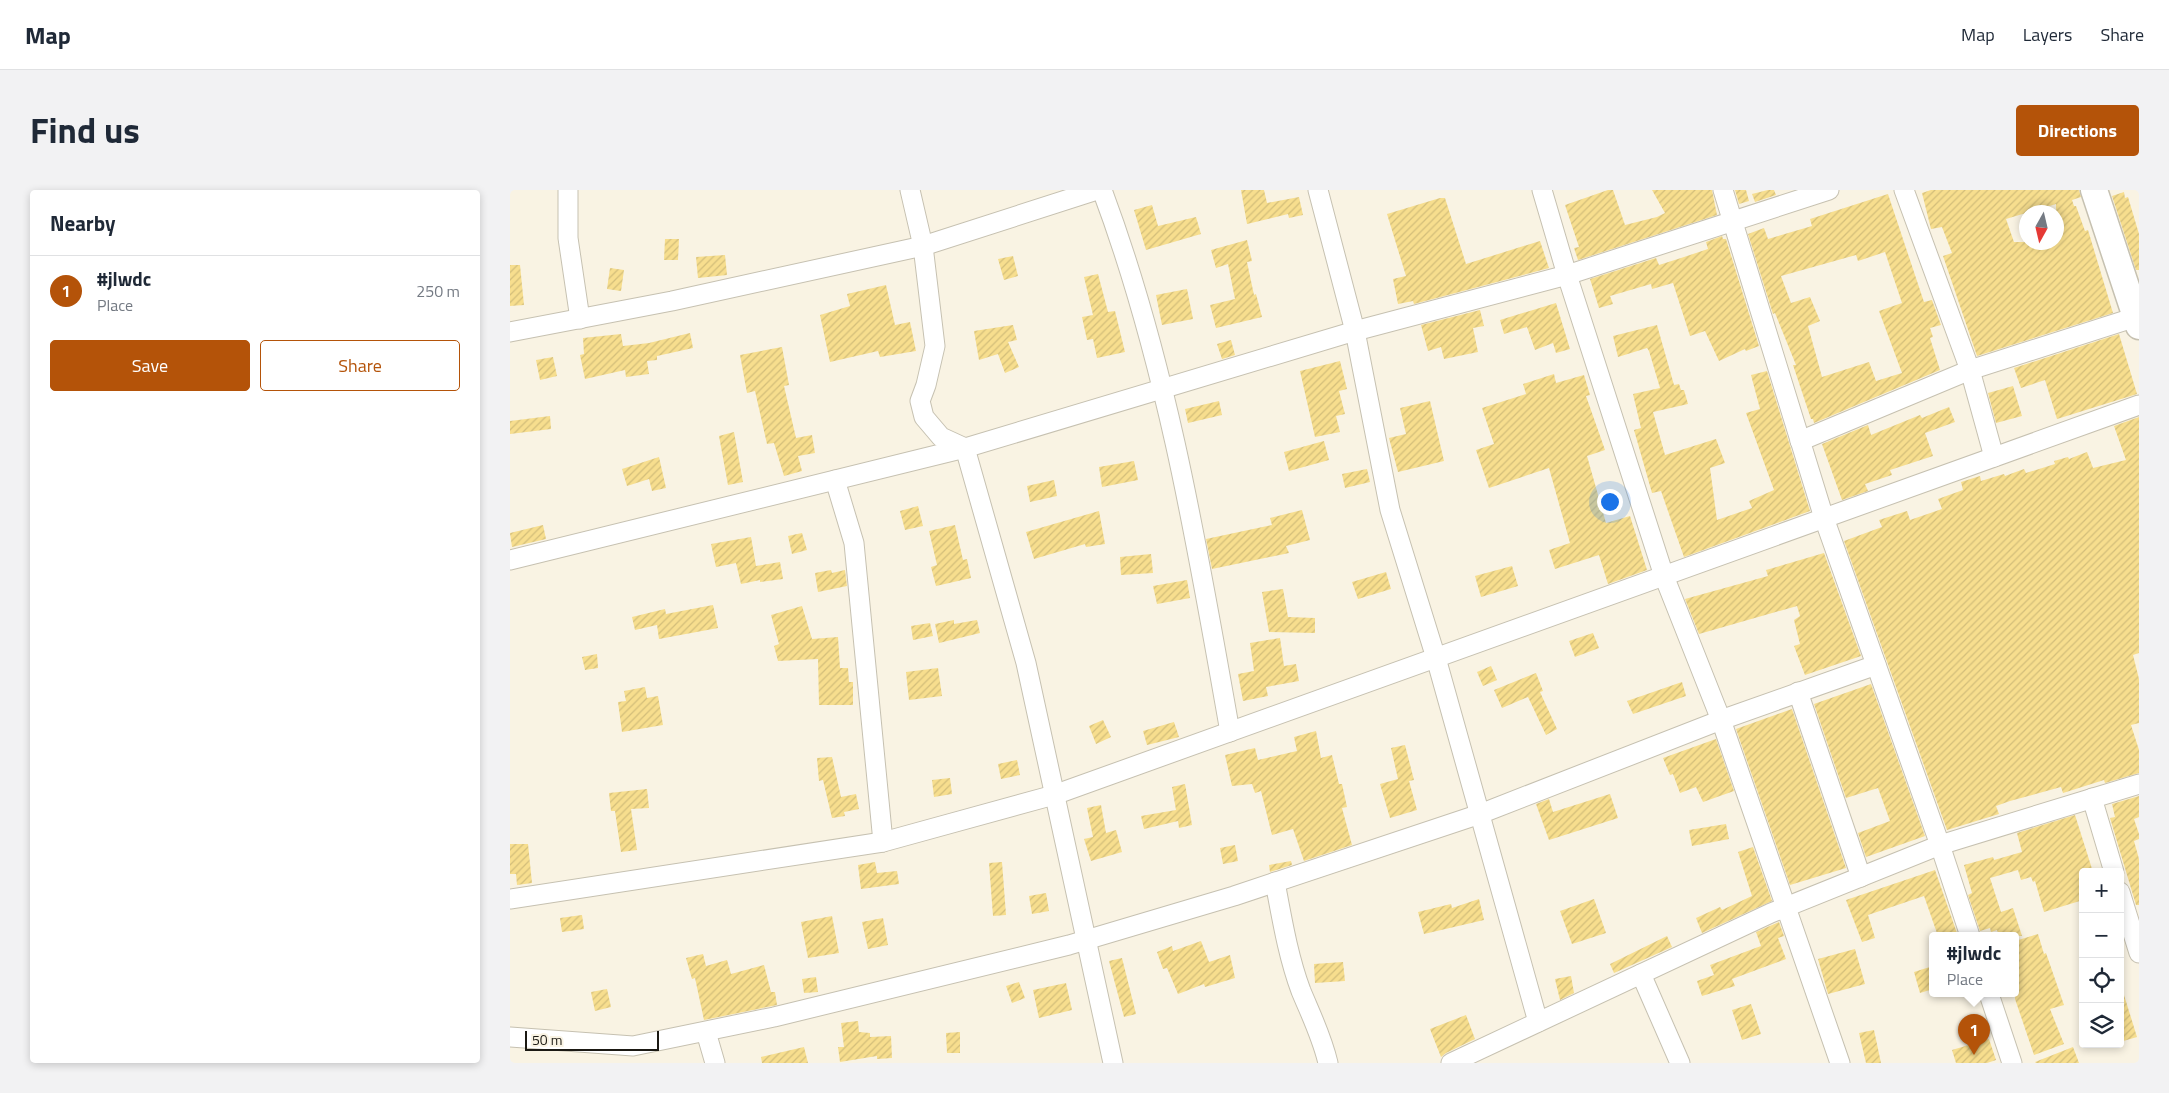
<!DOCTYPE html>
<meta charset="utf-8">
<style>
body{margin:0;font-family:"Titillium Web",sans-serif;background:#f2f2f3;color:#1f2937}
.controls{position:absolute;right:15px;bottom:15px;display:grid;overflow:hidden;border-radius:5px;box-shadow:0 2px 8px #0003}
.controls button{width:45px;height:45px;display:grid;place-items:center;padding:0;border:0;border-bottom:1px solid #e0e1e3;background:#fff;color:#1f2937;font:25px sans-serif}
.compass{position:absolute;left:1509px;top:15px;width:45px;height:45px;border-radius:50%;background:#fff;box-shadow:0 2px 8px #0003;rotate:188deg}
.scale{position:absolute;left:15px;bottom:12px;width:134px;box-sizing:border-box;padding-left:5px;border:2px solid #1b1913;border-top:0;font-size:14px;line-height:18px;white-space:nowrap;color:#1b1913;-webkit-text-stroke:4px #f9f3e3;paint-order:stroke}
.you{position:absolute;left:1099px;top:311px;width:18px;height:18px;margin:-12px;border:4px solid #fff;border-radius:50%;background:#1a73e8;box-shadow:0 0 0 8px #1a73e833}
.badge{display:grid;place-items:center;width:32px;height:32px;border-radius:50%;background:#b45309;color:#fff;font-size:16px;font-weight:700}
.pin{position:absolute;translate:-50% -41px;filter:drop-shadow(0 1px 2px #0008)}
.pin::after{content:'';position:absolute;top:26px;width:18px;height:15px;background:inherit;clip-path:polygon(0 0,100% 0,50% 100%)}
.popup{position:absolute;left:1419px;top:742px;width:90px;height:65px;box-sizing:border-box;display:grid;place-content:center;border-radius:5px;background:#fff;filter:drop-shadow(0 1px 4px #0005);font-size:16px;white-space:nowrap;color:#747a83}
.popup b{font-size:19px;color:#1f2937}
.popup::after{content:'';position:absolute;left:50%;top:100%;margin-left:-10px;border:10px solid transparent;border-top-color:#fff}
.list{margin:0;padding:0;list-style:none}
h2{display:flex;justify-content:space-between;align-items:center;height:65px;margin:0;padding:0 20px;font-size:21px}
h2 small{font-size:16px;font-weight:400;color:#747a83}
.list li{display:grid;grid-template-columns:32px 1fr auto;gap:15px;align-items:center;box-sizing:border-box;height:70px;padding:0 20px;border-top:1px solid #e0e1e3}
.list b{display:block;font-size:19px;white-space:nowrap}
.list p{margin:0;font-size:16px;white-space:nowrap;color:#747a83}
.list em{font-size:16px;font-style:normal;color:#747a83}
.actions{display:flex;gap:10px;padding:15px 20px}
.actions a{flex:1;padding:11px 0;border:1px solid #b45309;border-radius:5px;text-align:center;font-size:18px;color:#b45309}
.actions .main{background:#b45309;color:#fff}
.icon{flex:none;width:28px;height:28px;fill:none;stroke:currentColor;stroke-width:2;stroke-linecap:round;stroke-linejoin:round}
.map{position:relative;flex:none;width:1629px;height:873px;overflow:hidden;border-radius:5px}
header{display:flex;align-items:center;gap:30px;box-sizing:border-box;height:70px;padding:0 25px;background:#fff;border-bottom:1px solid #e0e1e3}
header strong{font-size:24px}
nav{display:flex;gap:28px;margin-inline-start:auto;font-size:18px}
.intro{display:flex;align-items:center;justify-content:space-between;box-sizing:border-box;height:120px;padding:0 30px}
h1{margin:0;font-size:35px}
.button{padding:12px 22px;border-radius:5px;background:#b45309;color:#fff;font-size:18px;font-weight:700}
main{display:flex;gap:30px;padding:0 30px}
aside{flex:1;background:#fff;border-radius:5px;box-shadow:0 2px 8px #0003}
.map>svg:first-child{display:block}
.building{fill:url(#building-hatch);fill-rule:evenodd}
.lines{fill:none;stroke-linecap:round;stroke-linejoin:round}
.minor-casing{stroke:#c6c1b1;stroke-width:21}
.secondary-casing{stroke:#c6c1b1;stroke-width:29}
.minor{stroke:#fff;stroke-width:19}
.secondary{stroke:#fff;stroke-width:26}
</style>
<header>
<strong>Map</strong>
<nav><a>Map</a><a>Layers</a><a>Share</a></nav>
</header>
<div class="intro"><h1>Find us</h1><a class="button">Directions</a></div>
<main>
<aside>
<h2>Nearby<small></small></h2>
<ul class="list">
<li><span class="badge">1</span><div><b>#jlwdc</b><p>Place</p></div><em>250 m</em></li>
</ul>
<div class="actions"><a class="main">Save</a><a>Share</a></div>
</aside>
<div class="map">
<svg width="1629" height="873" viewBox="0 0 1629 873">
<defs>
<pattern id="building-hatch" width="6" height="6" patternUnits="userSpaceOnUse" patternTransform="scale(1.25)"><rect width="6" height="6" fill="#f7de8e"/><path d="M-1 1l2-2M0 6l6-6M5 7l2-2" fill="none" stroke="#d3be7a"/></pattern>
</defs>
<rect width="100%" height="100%" fill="#f9f3e3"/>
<g class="building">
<path d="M 731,0 L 754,0 L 757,13 L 789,7 L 793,25 L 779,28 L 778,24 L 737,34 Z"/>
<path d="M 1098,0 L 1103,0 L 1115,35 L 1147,27 L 1155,23 L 1142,0 L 1202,0 L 1207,25 L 1068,70 L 1064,58 L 1069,57 L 1055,15 Z"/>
<path d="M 1225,0 L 1236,0 L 1239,11 L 1229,14 Z"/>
<path d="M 1258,0 L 1264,0 L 1266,5 L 1245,12 L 1242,4 Z"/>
<path d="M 1421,0 L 1569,0 L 1571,7 L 1562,10 L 1564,16 L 1566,16 L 1575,41 L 1578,40 L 1603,123 L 1467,166 L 1433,66 L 1442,63 L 1432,37 L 1421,39 L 1412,3 ZM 1546,14 L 1546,52 L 1504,52 L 1496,29 Z"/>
<path d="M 1614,2 L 1615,8 L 1618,7 L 1629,44 L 1629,80 L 1626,80 L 1602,6 Z"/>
<path d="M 1378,4 L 1414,112 L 1422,110 L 1431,135 L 1420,138 L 1423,147 L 1420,148 L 1430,180 L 1304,233 L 1303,229 L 1301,229 L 1283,175 L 1286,175 L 1265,123 L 1263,124 L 1238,44 L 1254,38 L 1258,49 L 1302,36 L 1300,29 ZM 1375,62 L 1392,113 L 1369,121 L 1392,183 L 1366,191 L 1359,172 L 1312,187 L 1298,136 L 1310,131 L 1300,107 L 1281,113 L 1271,86 L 1346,65 L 1348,71 Z"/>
<path d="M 930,8 L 935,8 L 956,74 L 1030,51 L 1039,78 L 904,114 L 903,111 L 888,114 L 883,89 L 896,86 L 877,24 Z"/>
<path d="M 642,15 L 648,36 L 686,27 L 691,44 L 636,60 L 624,20 Z"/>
<path d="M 1212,46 L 1213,49 L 1216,49 L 1249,156 L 1236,161 L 1235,159 L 1209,171 L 1195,141 L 1180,146 L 1163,93 L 1142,99 L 1141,94 L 1100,106 L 1103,114 L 1089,118 L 1080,89 L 1146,68 L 1149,75 L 1171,68 L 1198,59 L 1196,52 Z"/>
<path d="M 155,49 L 169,49 L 168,70 L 154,70 Z"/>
<path d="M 737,50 L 742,71 L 737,72 L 744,105 L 746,104 L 752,127 L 706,138 L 700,115 L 725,109 L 718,74 L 706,78 L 701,60 Z"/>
<path d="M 215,65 L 217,85 L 188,88 L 186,67 Z"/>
<path d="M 503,66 L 508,86 L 494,90 L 488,69 Z"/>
<path d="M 0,75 L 10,75 L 14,115 L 0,116 Z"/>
<path d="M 100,78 L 114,80 L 111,101 L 97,99 Z"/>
<path d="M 588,84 L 598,122 L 605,121 L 615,162 L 587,168 L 583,149 L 577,150 L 572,127 L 583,125 L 574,87 Z"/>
<path d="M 376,95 L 385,135 L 400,132 L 406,161 L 370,167 L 368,161 L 320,172 L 310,125 L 340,116 L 337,104 Z"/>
<path d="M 677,99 L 683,129 L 652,135 L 646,105 Z"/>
<path d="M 1046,113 L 1060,159 L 1046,163 L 1043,153 L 1025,160 L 1017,137 L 994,144 L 990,130 Z"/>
<path d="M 970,120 L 974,136 L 963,138 L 968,162 L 934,169 L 931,157 L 918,161 L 911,135 Z"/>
<path d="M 503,135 L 507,150 L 498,152 L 509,177 L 495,183 L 488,164 L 469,170 L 464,141 Z"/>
<path d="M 1147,135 L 1164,195 L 1169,194 L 1171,200 L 1174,200 L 1178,214 L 1143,222 L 1155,265 L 1206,249 L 1215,273 L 1200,278 L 1207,330 L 1242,318 L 1239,311 L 1264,300 L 1236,223 L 1250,219 L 1241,185 L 1257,181 L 1300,321 L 1174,367 L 1151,301 L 1142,303 L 1124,240 L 1131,238 L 1123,204 L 1150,198 L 1139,161 L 1137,158 L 1108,167 L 1103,146 Z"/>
<path d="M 180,143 L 183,158 L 147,166 L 147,170 L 137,171 L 139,184 L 116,187 L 115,180 L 75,189 L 70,165 L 74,164 L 73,148 L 111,144 L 113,156 L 139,153 Z"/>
<path d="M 1609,144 L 1627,204 L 1547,229 L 1535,190 L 1511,198 L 1504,178 Z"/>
<path d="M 721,150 L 725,165 L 712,169 L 707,154 Z"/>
<path d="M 272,157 L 279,195 L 274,196 L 286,248 L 302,245 L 305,263 L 288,266 L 292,281 L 274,286 L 264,253 L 257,254 L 245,201 L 237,203 L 230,165 Z"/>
<path d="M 43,167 L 47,186 L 30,190 L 26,170 Z"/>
<path d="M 830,171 L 837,199 L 829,201 L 835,224 L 826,226 L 830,242 L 805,247 L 790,181 Z"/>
<path d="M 1044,184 L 1046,193 L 1074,185 L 1080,205 L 1076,206 L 1095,260 L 1077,266 L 1096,333 L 1120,326 L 1137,380 L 1098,394 L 1089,365 L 1045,379 L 1039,360 L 1060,353 L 1039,278 L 979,298 L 966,260 L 984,254 L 972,218 L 1016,204 L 1013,194 Z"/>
<path d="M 1503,196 L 1512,226 L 1486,233 L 1478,203 Z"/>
<path d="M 709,211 L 712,225 L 678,233 L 675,219 Z"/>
<path d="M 920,211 L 934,271 L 888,282 L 879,248 L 896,244 L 890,218 Z"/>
<path d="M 1439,217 L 1445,232 L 1415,243 L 1423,266 L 1380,280 L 1382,285 L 1355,294 L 1358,301 L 1332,310 L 1312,254 L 1358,235 L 1361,245 L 1410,225 L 1412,228 Z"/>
<path d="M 40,226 L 41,239 L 0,244 L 0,231 Z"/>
<path d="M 1629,227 L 1629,463 L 1623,465 L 1629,489 L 1629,533 L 1621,535 L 1629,560 L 1629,583 L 1595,593 L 1594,590 L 1553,603 L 1551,597 L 1500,611 L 1486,616 L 1489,624 L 1437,640 L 1334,351 L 1372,337 L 1369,330 L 1397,321 L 1400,330 L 1432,319 L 1428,309 L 1453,300 L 1451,292 L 1470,286 L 1471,291 L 1494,284 L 1495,286 L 1514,279 L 1516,283 L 1545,274 L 1544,271 L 1558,267 L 1559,269 L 1577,262 L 1583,278 L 1616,270 L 1604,236 Z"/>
<path d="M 224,242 L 233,292 L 218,295 L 209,246 Z"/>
<path d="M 814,251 L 819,270 L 779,281 L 774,262 Z"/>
<path d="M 149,267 L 156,298 L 142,301 L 139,289 L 117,296 L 112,279 Z"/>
<path d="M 624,271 L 628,290 L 592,297 L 589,277 Z"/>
<path d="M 857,279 L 860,292 L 835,298 L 832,284 Z"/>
<path d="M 544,290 L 547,306 L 520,312 L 517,296 Z"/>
<path d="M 408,316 L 413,336 L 395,340 L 390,321 Z"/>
<path d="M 792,320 L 800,350 L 776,356 L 779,363 L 702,379 L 696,349 L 762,335 L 760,328 Z"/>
<path d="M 589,321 L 595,354 L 576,357 L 575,354 L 524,369 L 516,342 Z"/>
<path d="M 33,335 L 36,349 L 2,357 L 0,343 Z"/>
<path d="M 445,335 L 453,370 L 457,369 L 461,388 L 426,396 L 421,377 L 427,375 L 419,341 Z"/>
<path d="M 292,343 L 297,360 L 282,364 L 278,346 Z"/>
<path d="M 241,347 L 246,376 L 270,372 L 273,389 L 250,392 L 250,390 L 231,394 L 226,373 L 206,377 L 201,354 Z"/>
<path d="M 1314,363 L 1351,466 L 1295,485 L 1284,456 L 1290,454 L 1284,430 L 1290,426 L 1287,416 L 1189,444 L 1175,409 L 1258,386 L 1256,380 Z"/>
<path d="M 641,364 L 643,383 L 611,385 L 610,367 Z"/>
<path d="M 1002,376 L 1008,396 L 971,407 L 965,386 Z"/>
<path d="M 321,380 L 322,383 L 335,380 L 337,396 L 308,402 L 305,383 Z"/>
<path d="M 876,382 L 881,399 L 848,409 L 842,392 Z"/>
<path d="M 677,390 L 680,408 L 647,414 L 643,396 Z"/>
<path d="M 773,399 L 778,427 L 805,428 L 805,443 L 759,442 L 752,402 Z"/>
<path d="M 203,415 L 208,438 L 149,449 L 147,435 L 125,440 L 122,427 L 155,419 L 156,424 Z"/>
<path d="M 292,416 L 302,449 L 328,447 L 330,478 L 338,478 L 339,492 L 343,492 L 343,515 L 309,515 L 308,469 L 268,471 L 264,456 L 269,454 L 261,425 Z"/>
<path d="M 444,430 L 444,434 L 467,430 L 470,443 L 429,453 L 425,434 Z"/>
<path d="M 420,433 L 423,446 L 403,450 L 401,436 Z"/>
<path d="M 1083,443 L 1089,458 L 1065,467 L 1059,451 Z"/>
<path d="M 770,448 L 774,476 L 786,474 L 789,491 L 756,497 L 758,506 L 733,511 L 728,484 L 744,481 L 740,453 Z"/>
<path d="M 87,464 L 88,478 L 75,480 L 72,467 Z"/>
<path d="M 981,476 L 987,490 L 973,496 L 967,482 Z"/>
<path d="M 428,478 L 432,506 L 399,510 L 396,482 Z"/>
<path d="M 1026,483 L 1033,501 L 1030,502 L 1047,539 L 1036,545 L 1018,507 L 992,518 L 984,500 Z"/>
<path d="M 1172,492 L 1176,506 L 1123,524 L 1117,511 Z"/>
<path d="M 1361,494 L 1415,646 L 1356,667 L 1348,643 L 1380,631 L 1368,598 L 1336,608 L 1304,514 Z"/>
<path d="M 135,497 L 137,508 L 148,506 L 153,535 L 112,542 L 108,512 L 116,511 L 114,501 Z"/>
<path d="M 1282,519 L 1336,678 L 1280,695 L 1226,539 Z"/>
<path d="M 593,530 L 601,547 L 586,554 L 579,536 Z"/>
<path d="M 664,532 L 669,547 L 637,555 L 633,541 Z"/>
<path d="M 806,541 L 811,568 L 822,565 L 829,594 L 832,594 L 837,617 L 832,618 L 842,655 L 794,671 L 783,639 L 762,645 L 751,601 L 745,603 L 742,594 L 722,596 L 715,565 L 745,558 L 748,570 L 787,561 L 784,547 Z"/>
<path d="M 1206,549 L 1224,601 L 1193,612 L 1186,597 L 1170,603 L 1163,584 L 1160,585 L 1153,568 Z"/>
<path d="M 895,555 L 904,590 L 899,591 L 907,620 L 880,628 L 870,594 L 888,589 L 881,558 Z"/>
<path d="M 322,567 L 331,607 L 346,604 L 349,619 L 334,622 L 335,626 L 322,628 L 313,590 L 309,591 L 307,568 Z"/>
<path d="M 507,570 L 510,585 L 491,589 L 488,574 Z"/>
<path d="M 440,588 L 442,604 L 424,607 L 422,590 Z"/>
<path d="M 675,594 L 682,635 L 669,638 L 668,631 L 634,639 L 631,626 L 666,620 L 662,597 Z"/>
<path d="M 137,599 L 139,618 L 121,619 L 127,660 L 111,662 L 105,621 L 101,621 L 99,603 Z"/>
<path d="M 1100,604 L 1108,628 L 1039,650 L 1026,614 L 1039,609 L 1043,622 Z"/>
<path d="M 1629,606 L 1629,627 L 1624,629 L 1629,644 L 1629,649 L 1624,651 L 1629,669 L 1629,715 L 1626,715 L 1600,628 L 1605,627 L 1602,614 Z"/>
<path d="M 591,615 L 596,643 L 606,640 L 612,662 L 581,671 L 574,649 L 583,647 L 577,618 Z"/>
<path d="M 1565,625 L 1583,682 L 1573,682 L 1573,710 L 1534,722 L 1525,691 L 1523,692 L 1521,687 L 1511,690 L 1508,680 L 1480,688 L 1491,722 L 1503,718 L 1512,746 L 1489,746 L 1487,740 L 1481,742 L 1480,738 L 1470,741 L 1458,705 L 1462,703 L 1454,675 L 1483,667 L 1484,670 L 1512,662 L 1507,643 Z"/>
<path d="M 1216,634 L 1219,649 L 1182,656 L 1179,640 Z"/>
<path d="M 0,654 L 18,654 L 22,693 L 7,695 L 6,684 L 0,684 Z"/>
<path d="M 725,655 L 728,671 L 713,674 L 710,658 Z"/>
<path d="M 1243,657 L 1262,711 L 1192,743 L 1186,728 L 1210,717 L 1212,720 L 1242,706 L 1228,662 Z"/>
<path d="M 781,671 L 782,675 L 760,682 L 759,675 Z"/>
<path d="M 365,672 L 367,683 L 387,681 L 389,694 L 351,699 L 348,675 Z"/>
<path d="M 492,672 L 496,725 L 483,726 L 479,673 Z"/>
<path d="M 1425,680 L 1448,746 L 1428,746 L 1414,706 L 1358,725 L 1365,748 L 1352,752 L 1336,710 Z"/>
<path d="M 536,703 L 539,721 L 522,724 L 519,706 Z"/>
<path d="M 969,709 L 974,730 L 914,744 L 908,722 L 941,714 L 942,718 Z"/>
<path d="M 1084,709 L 1096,743 L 1062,754 L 1050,721 Z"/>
<path d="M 72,725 L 74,739 L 52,742 L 50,728 Z"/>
<path d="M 322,726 L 329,763 L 298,768 L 291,732 Z"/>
<path d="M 373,728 L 378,755 L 358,759 L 352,732 Z"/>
<path d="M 1269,732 L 1274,746 L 1268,748 L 1276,769 L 1222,789 L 1225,796 L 1192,806 L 1187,791 L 1204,785 L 1200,775 L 1251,756 L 1246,742 Z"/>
<path d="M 1528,744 L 1534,764 L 1536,763 L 1554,815 L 1540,819 L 1554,854 L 1524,865 L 1505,809 L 1505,751 Z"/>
<path d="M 1157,746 L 1162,757 L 1104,783 L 1100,774 Z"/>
<path d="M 691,751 L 699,772 L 720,765 L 725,788 L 695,797 L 694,794 L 668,804 L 657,778 L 653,779 L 647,762 L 662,756 L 663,761 Z"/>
<path d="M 1345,759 L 1355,794 L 1318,804 L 1308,769 Z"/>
<path d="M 193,764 L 196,776 L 217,770 L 221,784 L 254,775 L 261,802 L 265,802 L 267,815 L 194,830 L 185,788 L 182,789 L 176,768 Z"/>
<path d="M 612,768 L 626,824 L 614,827 L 599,771 Z"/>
<path d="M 833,772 L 835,791 L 805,793 L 804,774 Z"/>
<path d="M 1423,776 L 1423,799 L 1410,803 L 1404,782 Z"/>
<path d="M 1061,786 L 1064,803 L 1050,810 L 1045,789 Z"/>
<path d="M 306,787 L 308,802 L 294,803 L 292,789 Z"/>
<path d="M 509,792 L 515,808 L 502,813 L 496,796 Z"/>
<path d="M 556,793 L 562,820 L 529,828 L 523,800 Z"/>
<path d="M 97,799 L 101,817 L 85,821 L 81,802 Z"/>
<path d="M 1610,805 L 1614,805 L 1627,847 L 1610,852 Z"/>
<path d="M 1241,814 L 1251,844 L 1232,850 L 1222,820 Z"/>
<path d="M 956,825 L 965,849 L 936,863 L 931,867 L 920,839 Z"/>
<path d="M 348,831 L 349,842 L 360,843 L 360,847 L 381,846 L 382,868 L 367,869 L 367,866 L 330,872 L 328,857 L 334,857 L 331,833 Z"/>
<path d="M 1364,840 L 1371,873 L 1356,873 L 1349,843 Z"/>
<path d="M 450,842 L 450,863 L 437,863 L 436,843 Z"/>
<path d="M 1479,849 L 1486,870 L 1477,873 L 1446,873 L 1442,860 Z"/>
<path d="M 294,857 L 298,873 L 252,873 L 251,867 Z"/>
<path d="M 1563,857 L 1569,873 L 1526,873 L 1525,872 Z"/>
</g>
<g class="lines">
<g class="minor-casing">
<g id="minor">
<path d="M 58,0 L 58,48 L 70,129"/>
<path d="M 400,0 L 413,56 L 425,156 L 416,195 L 410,211 L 414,227 L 431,247 L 455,258 L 516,473 L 603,873"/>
<path d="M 592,0 C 657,173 688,361 720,542"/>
<path d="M 808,0 L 845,141 L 880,320 L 926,468 L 1028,832"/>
<path d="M 1032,0 L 1057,85 L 1154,386 L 1211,530 L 1330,873"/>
<path d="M 1213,0 L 1314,328 L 1430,655 L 1460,746"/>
<path d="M 1394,0 L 1460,180 L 1484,267"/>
<path d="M 0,142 L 162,111 L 413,56 L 587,0"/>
<path d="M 1290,251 L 1460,180 L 1629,126"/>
<path d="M 325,290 L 344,353 L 373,652"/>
<path d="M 0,370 L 455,258 L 845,141 L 1057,85 L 1319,0"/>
<path d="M 1288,502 L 1351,687"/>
<path d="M 1582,608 L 1604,682"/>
<path d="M 765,692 C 772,729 778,766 791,801 C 801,825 812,847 818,873"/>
<path d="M 1610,702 L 1629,763"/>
<path d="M 0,709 L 373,652 L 544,605 L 1629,215"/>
<path d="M 1131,784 L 1170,873"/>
<path d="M 1479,804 L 1502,873"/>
<path d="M 196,842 L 205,873"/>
<path d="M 0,847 L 123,856 L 264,827 L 559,755 L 724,706 L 970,624 L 1211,530 L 1366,475"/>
<path d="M 941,873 L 1261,723 L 1430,655 L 1629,594"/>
</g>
</g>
<g class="secondary-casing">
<path id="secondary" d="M 1584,0 L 1629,136"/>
</g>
<use href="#minor" class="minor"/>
<use href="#secondary" class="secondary"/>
</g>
</svg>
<div class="controls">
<button>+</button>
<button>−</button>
<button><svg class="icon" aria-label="locate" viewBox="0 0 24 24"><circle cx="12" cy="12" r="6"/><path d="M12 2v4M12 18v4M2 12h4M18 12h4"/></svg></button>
<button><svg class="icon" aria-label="layers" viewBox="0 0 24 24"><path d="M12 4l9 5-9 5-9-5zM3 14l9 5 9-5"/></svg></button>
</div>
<svg class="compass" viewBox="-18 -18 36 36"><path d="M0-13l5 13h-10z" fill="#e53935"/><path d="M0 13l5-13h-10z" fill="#747a83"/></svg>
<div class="scale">50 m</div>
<div class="you"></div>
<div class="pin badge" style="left:1464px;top:865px">1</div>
<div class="popup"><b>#jlwdc</b>Place</div>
</div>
</main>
